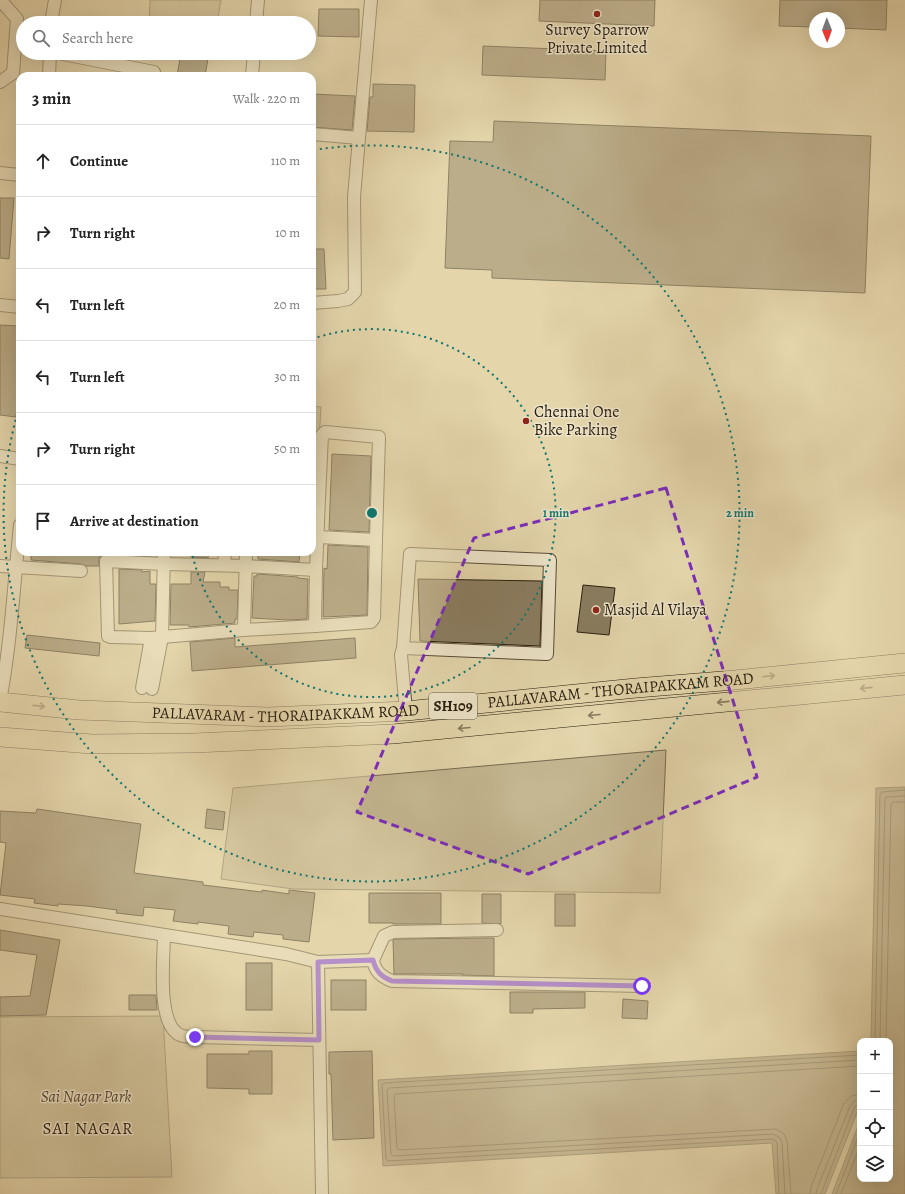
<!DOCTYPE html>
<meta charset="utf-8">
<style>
body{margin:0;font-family:Alegreya,serif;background:#f6f6f6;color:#222}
.controls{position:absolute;right:12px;bottom:12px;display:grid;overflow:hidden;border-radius:8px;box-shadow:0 4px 16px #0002}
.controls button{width:36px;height:36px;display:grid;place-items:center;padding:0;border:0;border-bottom:1px solid #e0e0e0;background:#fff;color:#222;font:20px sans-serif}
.compass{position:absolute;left:809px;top:12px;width:36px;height:36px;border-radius:50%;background:#fff;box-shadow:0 4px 16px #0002;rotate:179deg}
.stop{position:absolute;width:12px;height:12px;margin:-9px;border:3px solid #7c3aed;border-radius:50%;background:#fff}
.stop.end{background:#7c3aed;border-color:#fff;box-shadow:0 1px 4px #0008}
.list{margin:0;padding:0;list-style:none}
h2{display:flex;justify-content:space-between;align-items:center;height:52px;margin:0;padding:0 16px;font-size:17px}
h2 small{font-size:13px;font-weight:400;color:#767676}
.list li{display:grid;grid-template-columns:26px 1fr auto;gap:12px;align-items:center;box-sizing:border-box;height:72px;padding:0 16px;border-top:1px solid #e0e0e0}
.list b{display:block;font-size:15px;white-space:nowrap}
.list em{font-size:13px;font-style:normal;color:#767676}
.icon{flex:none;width:22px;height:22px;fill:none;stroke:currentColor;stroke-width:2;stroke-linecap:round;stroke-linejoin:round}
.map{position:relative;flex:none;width:905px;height:1194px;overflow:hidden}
.search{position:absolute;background:#fff;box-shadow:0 4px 16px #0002;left:16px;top:16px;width:300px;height:44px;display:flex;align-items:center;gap:10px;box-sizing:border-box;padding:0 14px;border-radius:22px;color:#767676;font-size:15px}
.panel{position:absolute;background:#fff;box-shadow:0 4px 16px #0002;left:16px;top:72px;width:300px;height:484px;border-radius:12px}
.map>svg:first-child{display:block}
.green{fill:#c4b791;stroke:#766a50}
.water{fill:#a49777;stroke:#72664d}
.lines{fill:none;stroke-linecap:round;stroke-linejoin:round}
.shore{stroke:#665a43;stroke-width:1}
.building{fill:#8a7d61;stroke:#281d0f}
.minor-casing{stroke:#574b36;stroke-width:14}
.primary-casing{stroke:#281d0f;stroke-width:20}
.minor{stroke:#ede4c9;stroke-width:12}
.primary{stroke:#e4d6ac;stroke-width:19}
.oneway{stroke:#867a5e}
.route{stroke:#7c3aed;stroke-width:5}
.marked{fill:none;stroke:#7b2cbf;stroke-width:3;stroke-dasharray:8 5;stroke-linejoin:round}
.ring{fill:none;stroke:#0f766e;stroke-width:2;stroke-dasharray:2 4}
.poi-dot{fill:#8f2418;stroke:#ede4c9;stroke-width:1.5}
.labels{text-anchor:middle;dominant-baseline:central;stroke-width:3;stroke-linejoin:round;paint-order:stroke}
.shield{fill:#ede4c9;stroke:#635947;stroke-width:1}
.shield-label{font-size:15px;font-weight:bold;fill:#281d0f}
.poi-label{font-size:16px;fill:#281d0f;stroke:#ede4c9;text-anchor:start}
.street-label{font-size:16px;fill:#281d0f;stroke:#ede4c9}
.park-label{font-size:16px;font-style:italic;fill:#574b36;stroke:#ede4c9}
.neighbourhood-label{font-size:17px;letter-spacing:1px;fill:#281d0f;stroke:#ede4c9}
.centre{fill:#0f766e;stroke:#ede4c9;stroke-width:2}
.ring-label{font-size:12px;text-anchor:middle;font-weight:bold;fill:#0f766e;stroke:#ede4c9;stroke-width:3;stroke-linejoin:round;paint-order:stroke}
</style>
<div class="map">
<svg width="905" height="1194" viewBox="0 0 905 1194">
<rect width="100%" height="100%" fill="#e4d6ac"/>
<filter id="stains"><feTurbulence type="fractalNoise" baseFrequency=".005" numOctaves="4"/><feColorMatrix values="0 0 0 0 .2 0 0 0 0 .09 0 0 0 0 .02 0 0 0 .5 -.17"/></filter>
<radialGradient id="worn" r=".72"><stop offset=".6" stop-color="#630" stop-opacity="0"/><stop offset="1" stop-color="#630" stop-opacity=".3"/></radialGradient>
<g class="green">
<path d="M 150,0 L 221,0 L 217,23 L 149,23 Z"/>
<path d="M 312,406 L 321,407 L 316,492 L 312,491 Z"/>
<path d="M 666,750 L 660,893 L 293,889 L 221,879 L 233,788 Z"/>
<path d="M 163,1016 L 172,1177 L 0,1178 L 0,1017 Z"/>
</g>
<g class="water">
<path d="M 905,787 L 905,1194 L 832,1194 L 860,1121 L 860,1179 L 890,1179 L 890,1041 L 871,1041 L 876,788 Z"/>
<path d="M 860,1051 L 860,1105 L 825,1194 L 776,1194 L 772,1143 L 383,1166 L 378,1080 Z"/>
</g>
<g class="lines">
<g class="shore">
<path d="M 875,1041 L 880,794 L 882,792 L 905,790"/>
<path d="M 880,1041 L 885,798 L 887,797 L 905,796"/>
<path d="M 886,1041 L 891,804 L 893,802 L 905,802"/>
<path d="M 779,1194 L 777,1143 L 775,1140 L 772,1139 L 388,1161 L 386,1159 L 382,1085 L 384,1083 L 860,1055"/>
<path d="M 785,1194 L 782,1142 L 779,1137 L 773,1134 L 393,1156 L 391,1154 L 387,1090 L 389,1088 L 860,1060"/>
<path d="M 791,1194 L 787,1141 L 784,1134 L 776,1129 L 399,1150 L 397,1148 L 394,1095 L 396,1094 L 860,1066"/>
<path d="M 810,1194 L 811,1187 L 844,1103 L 851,1096 L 860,1094"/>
<path d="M 816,1194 L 817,1189 L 850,1106 L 854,1101 L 860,1100"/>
<path d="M 821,1194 L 854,1108 L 857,1105 L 860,1105"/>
<path d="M 836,1194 L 860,1132"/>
<path d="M 841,1194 L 860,1146"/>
</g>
</g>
<g class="building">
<path d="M 540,0 L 655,0 L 654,26 L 539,21 Z"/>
<path d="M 780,0 L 887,0 L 886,30 L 839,28 L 839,18 L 815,18 L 815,27 L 779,26 Z"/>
<path d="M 319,9 L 359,9 L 359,37 L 318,36 Z"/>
<path d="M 483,46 L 606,51 L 605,80 L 482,75 Z"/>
<path d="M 181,53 L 209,53 L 205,76 L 177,76 Z"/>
<path d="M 373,84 L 415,85 L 414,132 L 367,131 L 370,97 L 373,97 Z"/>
<path d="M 312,94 L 355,96 L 352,130 L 312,127 Z"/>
<path d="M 494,121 L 871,136 L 865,293 L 492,278 L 492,270 L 445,268 L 450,141 L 493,142 Z"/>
<path d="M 0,198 L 14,198 L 9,259 L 0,258 Z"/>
<path d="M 312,249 L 324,249 L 326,289 L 312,289 Z"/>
<path d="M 0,325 L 19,326 L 18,357 L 20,357 L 20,368 L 16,417 L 0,415 Z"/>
<path d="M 332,454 L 371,456 L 369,532 L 329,530 Z"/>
<path d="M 328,545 L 368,547 L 367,615 L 323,617 L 324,568 L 327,569 Z"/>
<path d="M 31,552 L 145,552 L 145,555 L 103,554 L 99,558 L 99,566 L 86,566 L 81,564 L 31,560 Z"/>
<path d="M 191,552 L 209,552 L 208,558 L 191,557 Z"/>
<path d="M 258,552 L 300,552 L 299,562 L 258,559 Z"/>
<path d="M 119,569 L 142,570 L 142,572 L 150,571 L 150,584 L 156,584 L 155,621 L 119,624 Z"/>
<path d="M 191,572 L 205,572 L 203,582 L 220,582 L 220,587 L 229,587 L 229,590 L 238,590 L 237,619 L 235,619 L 235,623 L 189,627 L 189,625 L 170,625 L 171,584 L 191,584 Z"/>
<path d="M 257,574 L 298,577 L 298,578 L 308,579 L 307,619 L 288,620 L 252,618 L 254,576 L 257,576 Z"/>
<path d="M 418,579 L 542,581 L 540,646 L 420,641 Z"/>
<path d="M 583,585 L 615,588 L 609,635 L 577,632 Z"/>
<path d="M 27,635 L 100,643 L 99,656 L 25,648 Z"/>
<path d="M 235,638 L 235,647 L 355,638 L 356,658 L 192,671 L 190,642 Z"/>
<path d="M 37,809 L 141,824 L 134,873 L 203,882 L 203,885 L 262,892 L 262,890 L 289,894 L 289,890 L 315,893 L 309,942 L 283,939 L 283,935 L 254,932 L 253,937 L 228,934 L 229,926 L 198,922 L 198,924 L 173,921 L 175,910 L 144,907 L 143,916 L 116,913 L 117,910 L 87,906 L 58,904 L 58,906 L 34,903 L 35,899 L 0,895 L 6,843 L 0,842 L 0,811 L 36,813 Z"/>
<path d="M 207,809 L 225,812 L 223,830 L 205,828 Z"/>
<path d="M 369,893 L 441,893 L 441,924 L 393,924 L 393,923 L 369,923 Z"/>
<path d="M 482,894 L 501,894 L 501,924 L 482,923 Z"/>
<rect x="555" y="894" width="20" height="32"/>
<path d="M 0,930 L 60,940 L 46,1015 L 0,1016 L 0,997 L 30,996 L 37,955 L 0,950 Z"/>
<path d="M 483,938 L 494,938 L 494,976 L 462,975 L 463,974 L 394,974 L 393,940 L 395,939 Z"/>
<rect x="246" y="963" width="26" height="47"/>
<rect x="331" y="980" width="35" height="30"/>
<path d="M 510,992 L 585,992 L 585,1008 L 533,1009 L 533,1013 L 510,1013 Z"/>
<path d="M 129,995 L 156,995 L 157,1010 L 129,1010 Z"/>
<path d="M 623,999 L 648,1001 L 647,1019 L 622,1018 Z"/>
<path d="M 249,1051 L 272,1051 L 272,1094 L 249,1094 L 249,1089 L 207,1088 L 207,1054 L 249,1054 Z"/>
<path d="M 372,1051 L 374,1138 L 333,1140 L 331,1074 L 329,1074 L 329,1052 Z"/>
</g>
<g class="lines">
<g class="minor-casing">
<g id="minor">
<path d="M 0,1 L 3,3 L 17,19 L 13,73 L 0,82"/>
<path d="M 51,23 L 55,0"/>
<path d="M 256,23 L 258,0"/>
<path d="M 58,53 L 154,72"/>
<path d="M 49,76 L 50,53"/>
<path d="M 252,76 L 254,53"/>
<path d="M 312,134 L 359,138 L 371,0"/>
<path d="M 0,173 L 20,175"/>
<path d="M 312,303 L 338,301 L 348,299 L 355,292 L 354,197 L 359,138"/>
<path d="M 0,305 L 20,307"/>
<path d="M 0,456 L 20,459"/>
<path d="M 318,537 L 376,540 L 379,437 L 325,432 L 322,435 L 319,498"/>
<path d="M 246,552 L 244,630 L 151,638 L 111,637 L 108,636 L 106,561 L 164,564 L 245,566 L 316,570 L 319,498 L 312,497"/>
<path d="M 224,565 L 225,552"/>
<path d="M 0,566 L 81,571"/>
<path d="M 316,570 L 315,626 L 371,622 L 374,618 L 376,540"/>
<path d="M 244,630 L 315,626"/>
<path d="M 403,648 L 410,554 L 550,560 L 547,654 L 403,648 L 401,655 L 406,711"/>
<path d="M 142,688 L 151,638"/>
<path d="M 152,689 L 162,637 L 164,552"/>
<path d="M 0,701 C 11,643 14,583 20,525"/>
<path d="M 0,909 L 286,954 L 318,962 L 373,960 C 375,972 382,977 392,981 L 642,986"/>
<path d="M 164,935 C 164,957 156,1024 180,1035 C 184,1037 190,1037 195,1037 L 319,1040"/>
<path d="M 373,960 L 384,936 L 393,932 L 497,930"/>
<path d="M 318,962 L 322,1194"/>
</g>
</g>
<g class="primary-casing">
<g id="primary">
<path id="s1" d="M 0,702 L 79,710 L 269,717 L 406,711 L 636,688 L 735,680 L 905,663"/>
<path d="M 0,737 L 92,744 L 194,743 L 393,734 L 905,685"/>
</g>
</g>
<use href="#minor" class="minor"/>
<use href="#primary" class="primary"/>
</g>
<defs><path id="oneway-shaft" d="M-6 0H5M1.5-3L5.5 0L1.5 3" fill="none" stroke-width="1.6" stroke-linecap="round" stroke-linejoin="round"/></defs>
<g class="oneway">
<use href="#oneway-shaft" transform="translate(769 676) rotate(-6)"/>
<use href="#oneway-shaft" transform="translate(866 688) rotate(174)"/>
<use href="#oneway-shaft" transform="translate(723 702) rotate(174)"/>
<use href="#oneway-shaft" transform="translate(39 706) rotate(6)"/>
<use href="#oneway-shaft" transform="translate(594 715) rotate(175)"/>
<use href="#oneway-shaft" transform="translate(464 728) rotate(175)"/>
</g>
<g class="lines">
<path class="route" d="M 195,1037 L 319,1040 L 318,962 L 373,960 C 376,972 382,977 392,981 L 642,986"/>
</g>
<path d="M0 0H905V1194H0ZM 666,488 L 757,777 L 528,874 L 357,812 L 474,538 Z" fill="#e4d6ac" fill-opacity=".55" fill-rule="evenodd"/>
<path class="marked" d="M 666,488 L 757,777 L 528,874 L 357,812 L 474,538 Z"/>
<g class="ring">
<path d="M312 339A184 184 0 1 1 192 553"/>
<path d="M314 150A368 368 0 1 1 19 408"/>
</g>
<g class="poi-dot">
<circle cx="597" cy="14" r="4"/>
<circle cx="526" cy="421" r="4"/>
<circle cx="596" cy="610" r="4"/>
</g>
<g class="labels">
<rect class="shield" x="429" y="693" width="48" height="26" rx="3"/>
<g class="shield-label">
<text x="453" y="706">SH109</text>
</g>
<g class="poi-label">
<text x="597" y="30" text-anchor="middle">Survey Sparrow<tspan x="597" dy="18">Private Limited</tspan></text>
<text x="534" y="412">Chennai One<tspan x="534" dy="18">Bike Parking</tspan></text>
<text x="604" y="610">Masjid Al Vilaya</text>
</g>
<g class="street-label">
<text stroke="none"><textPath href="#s1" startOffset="622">PALLAVARAM - THORAIPAKKAM ROAD</textPath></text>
<text stroke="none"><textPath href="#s1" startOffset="286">PALLAVARAM - THORAIPAKKAM ROAD</textPath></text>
</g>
<g class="park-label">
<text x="86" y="1097">Sai Nagar Park</text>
</g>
<g class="neighbourhood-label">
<text x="88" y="1128">SAI NAGAR</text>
</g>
</g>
<circle cx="372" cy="513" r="6" class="centre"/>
<g class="ring-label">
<text x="556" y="517">1 min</text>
<text x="740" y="517">2 min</text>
</g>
<rect width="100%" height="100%" filter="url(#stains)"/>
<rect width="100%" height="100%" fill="url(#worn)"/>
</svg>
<div class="controls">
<button>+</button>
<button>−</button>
<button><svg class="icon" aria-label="locate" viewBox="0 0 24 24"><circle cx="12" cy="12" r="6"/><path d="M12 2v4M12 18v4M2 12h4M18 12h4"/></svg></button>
<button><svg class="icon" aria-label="layers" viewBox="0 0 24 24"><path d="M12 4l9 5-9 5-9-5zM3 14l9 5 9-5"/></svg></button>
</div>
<svg class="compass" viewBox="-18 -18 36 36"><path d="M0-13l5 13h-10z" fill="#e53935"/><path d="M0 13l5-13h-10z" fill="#767676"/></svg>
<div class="stop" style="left:642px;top:986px"></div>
<div class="stop end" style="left:195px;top:1037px"></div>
<div class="search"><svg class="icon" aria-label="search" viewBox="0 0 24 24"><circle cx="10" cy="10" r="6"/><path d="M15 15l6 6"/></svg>Search here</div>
<section class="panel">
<h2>3 min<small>Walk · 220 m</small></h2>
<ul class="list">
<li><svg class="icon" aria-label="ahead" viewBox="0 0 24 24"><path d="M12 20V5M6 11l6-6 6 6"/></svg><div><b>Continue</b></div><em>110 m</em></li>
<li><svg class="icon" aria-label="right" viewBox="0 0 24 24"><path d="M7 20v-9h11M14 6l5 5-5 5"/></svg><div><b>Turn right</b></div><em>10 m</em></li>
<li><svg class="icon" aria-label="left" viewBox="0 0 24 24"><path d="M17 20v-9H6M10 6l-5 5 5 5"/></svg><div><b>Turn left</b></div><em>20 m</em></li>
<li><svg class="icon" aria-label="left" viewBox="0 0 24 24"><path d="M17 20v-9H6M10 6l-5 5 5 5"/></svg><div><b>Turn left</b></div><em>30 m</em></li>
<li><svg class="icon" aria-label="right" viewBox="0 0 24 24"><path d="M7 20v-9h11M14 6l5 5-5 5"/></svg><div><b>Turn right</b></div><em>50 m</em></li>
<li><svg class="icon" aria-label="arrive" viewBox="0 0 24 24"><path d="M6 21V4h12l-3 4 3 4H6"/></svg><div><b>Arrive at destination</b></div></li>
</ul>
</section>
</div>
